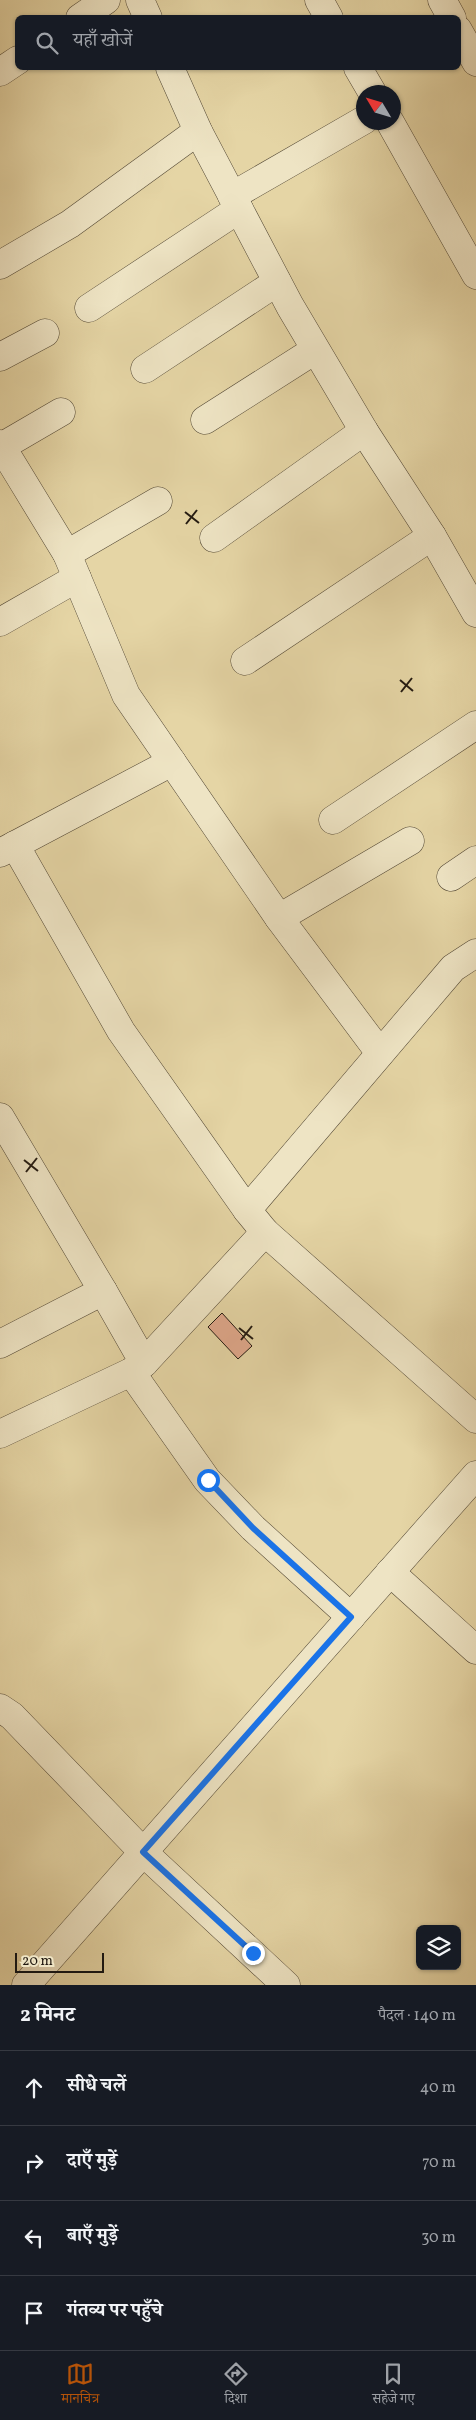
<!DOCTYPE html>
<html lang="hi">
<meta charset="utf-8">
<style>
body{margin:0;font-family:Vollkorn,"Noto Serif Devanagari",serif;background:#20242c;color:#f1f3f6}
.controls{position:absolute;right:15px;bottom:15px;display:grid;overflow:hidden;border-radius:8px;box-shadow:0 1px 4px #0004}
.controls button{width:45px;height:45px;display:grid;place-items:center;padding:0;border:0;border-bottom:1px solid #363941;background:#171b24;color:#f1f3f6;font:25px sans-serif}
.compass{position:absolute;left:356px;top:85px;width:45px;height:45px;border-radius:50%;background:#171b24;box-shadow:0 1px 4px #0004;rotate:308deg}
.scale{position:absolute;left:15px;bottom:12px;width:89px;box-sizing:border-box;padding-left:5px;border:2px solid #231a11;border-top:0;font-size:14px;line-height:18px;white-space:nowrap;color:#231a11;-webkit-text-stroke:4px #eee4c4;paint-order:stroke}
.stop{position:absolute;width:15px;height:15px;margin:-11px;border:4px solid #1a73e8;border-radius:50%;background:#fff}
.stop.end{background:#1a73e8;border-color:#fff;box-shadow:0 1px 5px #0008}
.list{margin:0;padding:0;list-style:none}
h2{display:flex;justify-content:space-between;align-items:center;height:65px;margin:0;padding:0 20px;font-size:21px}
h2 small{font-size:16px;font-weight:400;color:#9ea1a6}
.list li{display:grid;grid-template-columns:32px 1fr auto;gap:15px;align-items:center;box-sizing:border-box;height:75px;padding:0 20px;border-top:1px solid #363941}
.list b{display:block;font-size:19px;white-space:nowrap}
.list em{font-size:16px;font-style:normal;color:#9ea1a6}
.icon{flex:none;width:28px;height:28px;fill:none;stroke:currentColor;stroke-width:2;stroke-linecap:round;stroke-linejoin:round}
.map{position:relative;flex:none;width:476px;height:1985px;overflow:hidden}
.search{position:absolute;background:#171b24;box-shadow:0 1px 4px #0004;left:15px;right:15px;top:15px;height:55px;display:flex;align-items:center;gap:12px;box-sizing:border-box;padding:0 18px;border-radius:8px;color:#9ea1a6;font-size:19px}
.sheet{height:365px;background:#171b24}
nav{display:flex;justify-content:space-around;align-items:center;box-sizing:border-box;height:70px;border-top:1px solid #363941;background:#171b24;font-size:14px;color:#9ea1a6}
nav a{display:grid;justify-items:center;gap:2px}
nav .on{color:#b45309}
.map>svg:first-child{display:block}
.building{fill:#e0a88c;stroke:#231a11}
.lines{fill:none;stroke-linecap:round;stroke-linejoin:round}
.street-casing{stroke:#544936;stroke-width:29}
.street{stroke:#eee4c4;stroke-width:28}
.route{stroke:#1a73e8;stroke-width:6}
.ticks{fill:none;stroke:#231a11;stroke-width:2}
</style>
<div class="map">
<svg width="476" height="1985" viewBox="0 0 476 1985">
<rect width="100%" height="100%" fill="#e5d5a5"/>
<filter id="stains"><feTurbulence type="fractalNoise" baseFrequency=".004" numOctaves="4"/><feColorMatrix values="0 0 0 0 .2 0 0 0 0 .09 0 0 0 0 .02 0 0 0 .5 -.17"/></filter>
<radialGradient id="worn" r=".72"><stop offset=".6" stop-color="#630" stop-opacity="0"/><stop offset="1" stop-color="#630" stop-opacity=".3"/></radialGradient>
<path class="building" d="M 222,1313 L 252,1346 L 238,1359 L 208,1327 Z"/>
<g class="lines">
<g class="street-casing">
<g id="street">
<path d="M 140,0 L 148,18"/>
<path d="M 319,0 L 329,18"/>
<path d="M 442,0 L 452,18"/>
<path d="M 80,18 L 106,0"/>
<path d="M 458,30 L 476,62"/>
<path d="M 170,68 L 198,131 L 290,306 L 364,431 L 432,536 L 476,613"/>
<path d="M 358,68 L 372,92"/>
<path d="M 0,72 L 18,60"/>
<path d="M 390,122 L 476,275"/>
<path d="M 232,196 L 364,120"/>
<path d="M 0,265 L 70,224 L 198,131"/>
<path d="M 89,308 L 239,209"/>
<path d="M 0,357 L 45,333"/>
<path d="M 145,369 L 277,282"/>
<path d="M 205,420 L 315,350"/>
<path d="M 0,444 L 67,554 L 126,695 L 279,918 L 380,1053"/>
<path d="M 1,447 L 61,412"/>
<path d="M 214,538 L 364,431"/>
<path d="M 67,554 L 158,501"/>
<path d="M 0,622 L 77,578"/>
<path d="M 245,661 L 432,536"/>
<path d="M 333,820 L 476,725"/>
<path d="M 15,845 L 121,1031 L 247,1210"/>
<path d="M 0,853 L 172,762"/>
<path d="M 451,877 L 476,860"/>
<path d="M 279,918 L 410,841"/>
<path d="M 476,953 L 453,968 L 247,1210 L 265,1232 L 476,1419"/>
<path d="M 0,1117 L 103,1291 L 0,1344"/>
<path d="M 103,1291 L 144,1363"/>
<path d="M 131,1372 L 207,1480 L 253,1528 L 351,1617"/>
<path d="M 0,1434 L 131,1372 L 144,1363 L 265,1232"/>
<path d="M 390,1572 L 476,1650"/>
<path d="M 0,1708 L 12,1716 L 143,1852 L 286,1985"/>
<path d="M 26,1985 L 476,1475"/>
</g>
</g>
<use href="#street" class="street"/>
</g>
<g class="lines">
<path class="route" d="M 208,1480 L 253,1528 L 351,1617 L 143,1852 L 253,1953"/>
</g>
<path class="ticks" d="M 185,512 L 199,523M 186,524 L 197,510M 400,680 L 413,691M 401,692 L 412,678M 24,1160 L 38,1171M 26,1172 L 37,1158M 239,1328 L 253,1339M 241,1340 L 252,1326"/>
<rect width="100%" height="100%" filter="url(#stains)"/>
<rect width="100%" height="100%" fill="url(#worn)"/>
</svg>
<div class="controls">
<button><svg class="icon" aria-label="layers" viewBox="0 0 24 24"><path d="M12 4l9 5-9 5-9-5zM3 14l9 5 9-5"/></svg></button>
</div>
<svg class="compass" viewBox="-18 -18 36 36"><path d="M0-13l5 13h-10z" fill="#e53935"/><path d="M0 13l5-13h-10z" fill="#9ea1a6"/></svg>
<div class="scale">20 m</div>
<div class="stop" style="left:208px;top:1480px"></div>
<div class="stop end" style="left:253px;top:1953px"></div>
<div class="search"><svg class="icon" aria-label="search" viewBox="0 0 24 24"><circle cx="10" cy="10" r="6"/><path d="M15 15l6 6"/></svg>यहाँ खोजें</div>
</div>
<section class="sheet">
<h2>2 मिनट<small>पैदल · 140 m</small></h2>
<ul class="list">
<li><svg class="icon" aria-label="ahead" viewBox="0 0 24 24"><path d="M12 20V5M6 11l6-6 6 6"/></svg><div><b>सीधे चलें</b></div><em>40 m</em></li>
<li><svg class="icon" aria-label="right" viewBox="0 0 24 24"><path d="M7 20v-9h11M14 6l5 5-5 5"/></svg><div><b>दाएँ मुड़ें</b></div><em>70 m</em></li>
<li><svg class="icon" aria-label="left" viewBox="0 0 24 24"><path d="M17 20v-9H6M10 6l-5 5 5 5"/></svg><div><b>बाएँ मुड़ें</b></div><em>30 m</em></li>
<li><svg class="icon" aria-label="arrive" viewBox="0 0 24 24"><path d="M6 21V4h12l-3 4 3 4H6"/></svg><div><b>गंतव्य पर पहुँचे</b></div></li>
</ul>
</section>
<nav>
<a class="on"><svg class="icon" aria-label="map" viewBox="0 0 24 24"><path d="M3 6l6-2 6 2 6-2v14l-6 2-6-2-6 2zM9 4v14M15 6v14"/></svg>मानचित्र</a>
<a><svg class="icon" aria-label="directions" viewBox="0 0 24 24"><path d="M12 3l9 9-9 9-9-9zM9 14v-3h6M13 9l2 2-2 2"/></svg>दिशा</a>
<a><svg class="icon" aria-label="saved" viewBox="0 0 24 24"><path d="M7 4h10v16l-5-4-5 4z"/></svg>सहेजे गए</a>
</nav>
